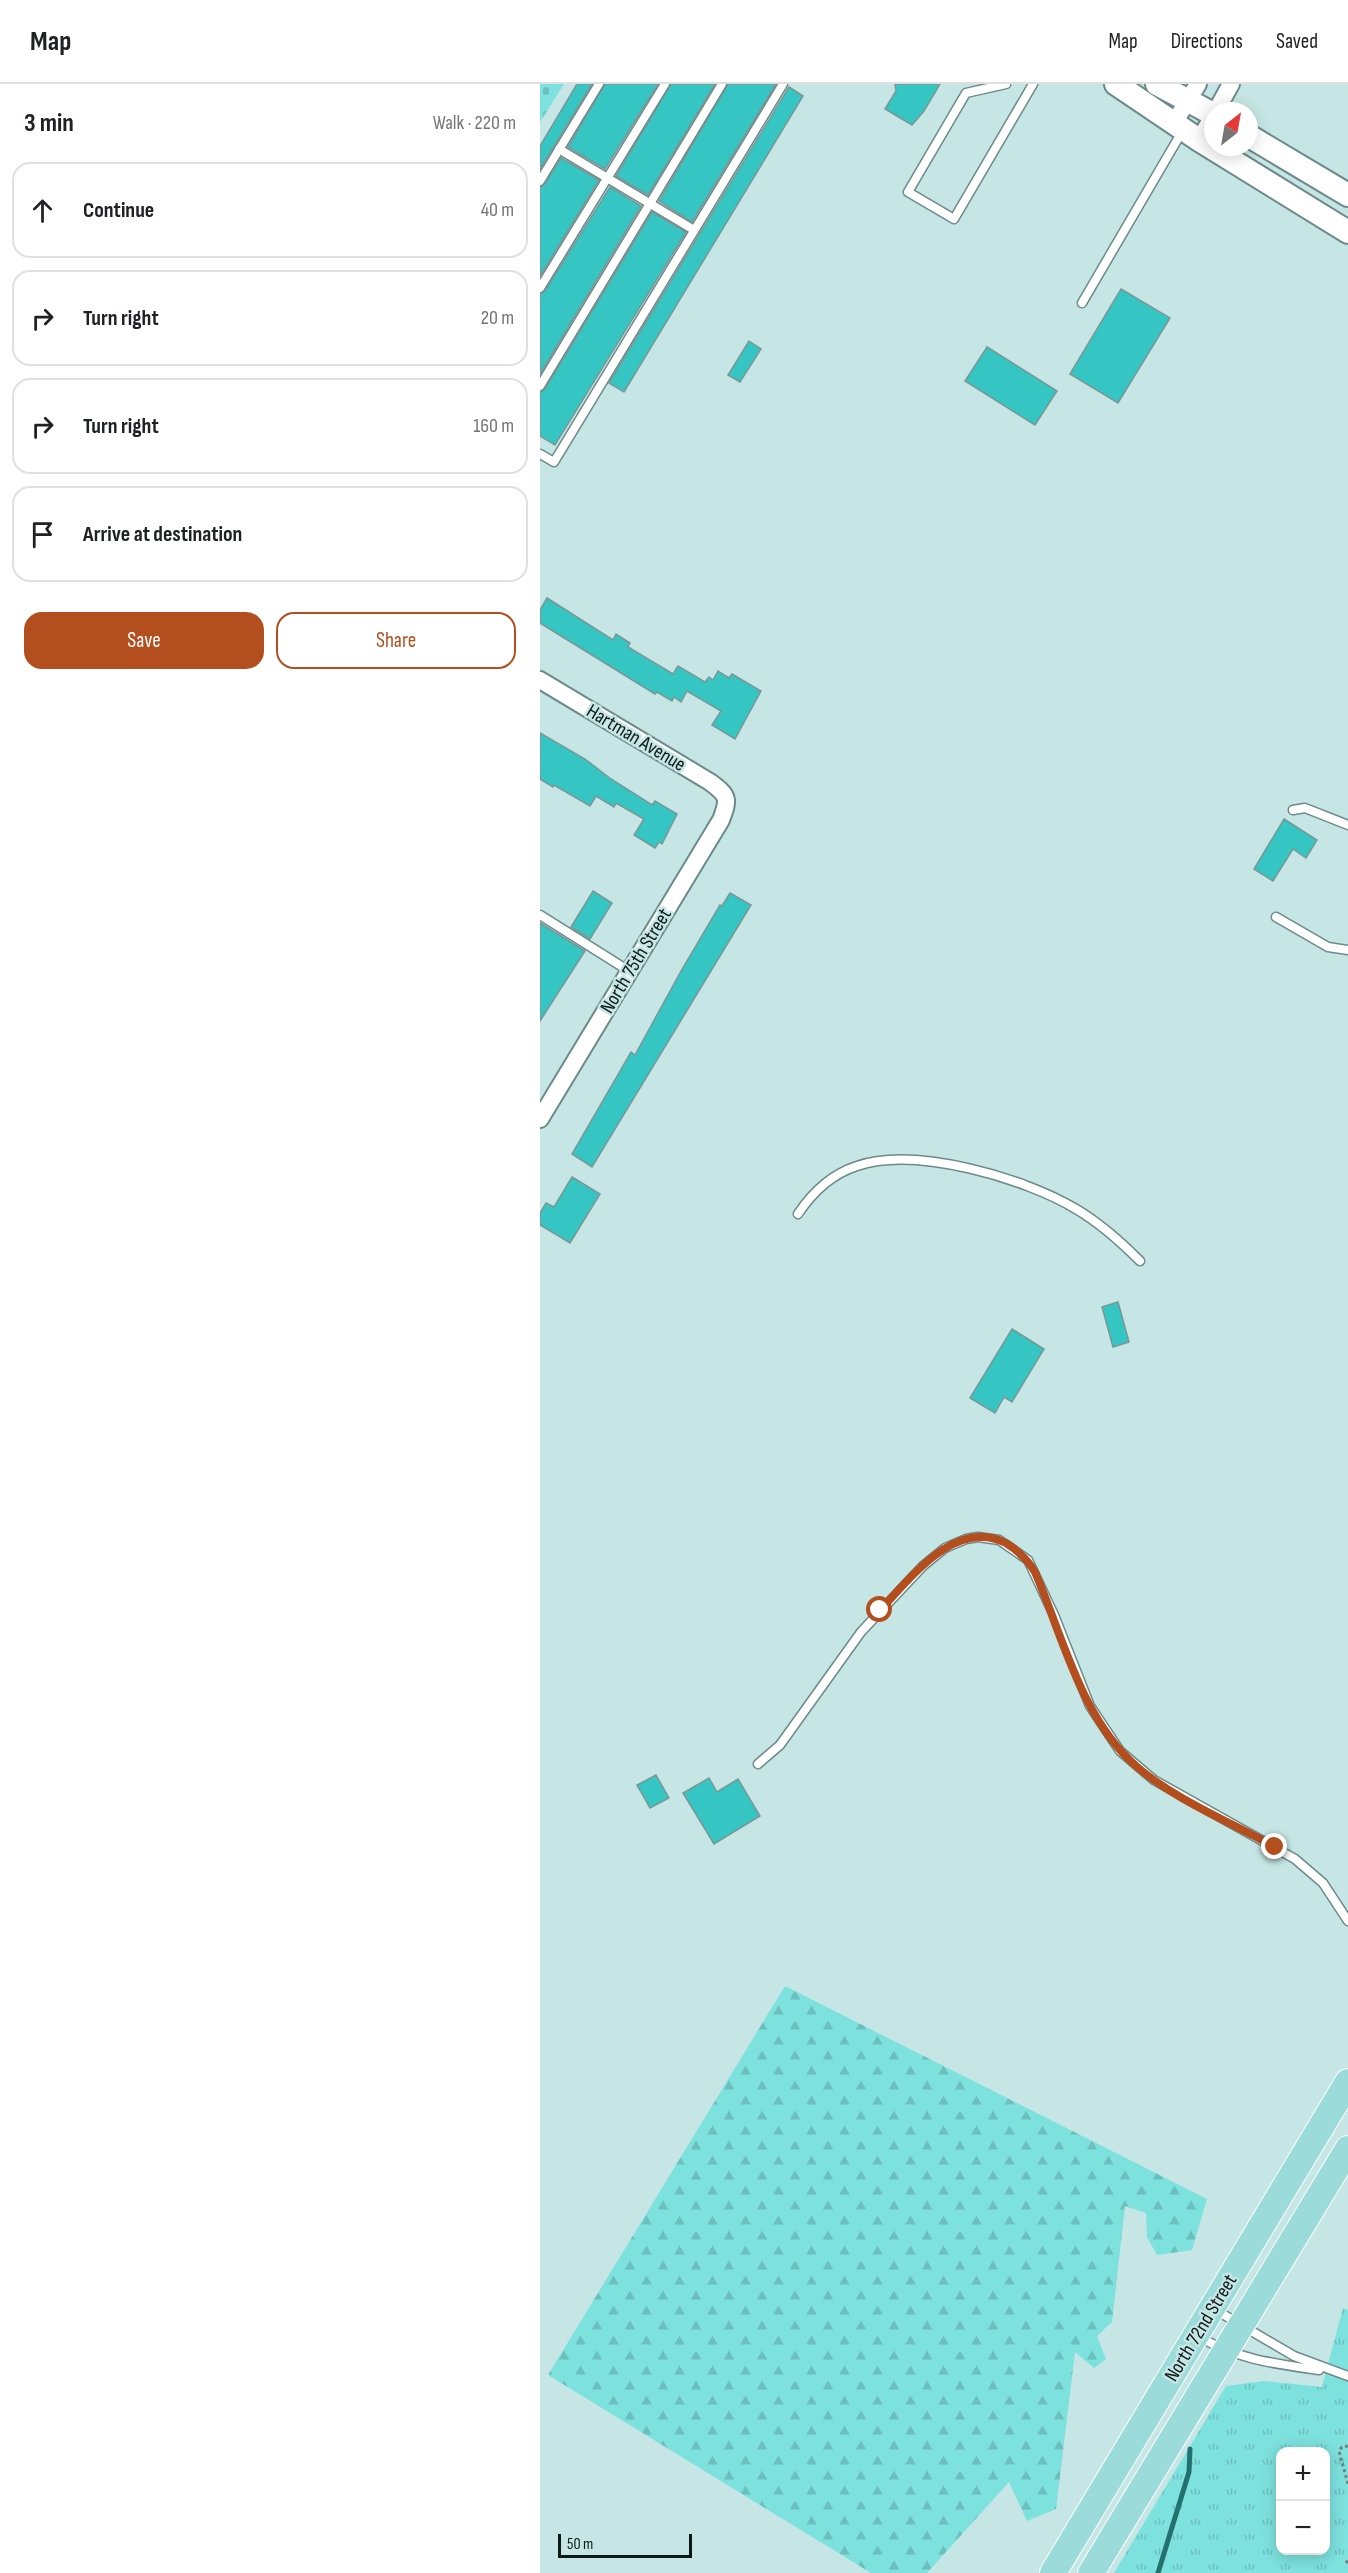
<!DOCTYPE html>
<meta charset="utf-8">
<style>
body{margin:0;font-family:"Sofia Sans Condensed",sans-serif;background:#f2f2f2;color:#202124}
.controls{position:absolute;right:18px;bottom:18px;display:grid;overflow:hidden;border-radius:12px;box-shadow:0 3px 15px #0003}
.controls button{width:54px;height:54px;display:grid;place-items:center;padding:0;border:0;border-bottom:2px solid #e0e0e0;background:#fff;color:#202124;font:30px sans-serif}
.compass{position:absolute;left:664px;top:18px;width:54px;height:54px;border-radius:50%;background:#fff;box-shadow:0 3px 15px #0003;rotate:31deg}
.scale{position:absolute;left:18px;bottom:15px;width:134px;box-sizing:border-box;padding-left:6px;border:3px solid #0d1918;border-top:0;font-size:16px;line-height:21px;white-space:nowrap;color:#0d1918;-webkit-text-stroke:4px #c5e6e4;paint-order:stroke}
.stop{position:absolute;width:18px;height:18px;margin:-14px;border:4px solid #b34e1f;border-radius:50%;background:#fff}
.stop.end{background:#b34e1f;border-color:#fff;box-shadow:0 2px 6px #0008}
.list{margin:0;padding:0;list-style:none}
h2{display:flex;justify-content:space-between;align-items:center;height:78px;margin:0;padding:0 24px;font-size:26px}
h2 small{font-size:20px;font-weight:400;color:#757577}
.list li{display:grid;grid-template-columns:39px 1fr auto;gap:18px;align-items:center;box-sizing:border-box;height:96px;margin:0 12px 12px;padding:0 12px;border:2px solid #e0e0e0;border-radius:18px}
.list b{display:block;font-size:22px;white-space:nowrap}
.list em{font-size:20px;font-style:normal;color:#757577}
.actions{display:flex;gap:12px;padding:18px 24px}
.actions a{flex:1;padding:14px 0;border:2px solid #b34e1f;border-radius:18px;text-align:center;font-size:21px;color:#b34e1f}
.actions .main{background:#b34e1f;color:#fff}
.icon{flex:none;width:33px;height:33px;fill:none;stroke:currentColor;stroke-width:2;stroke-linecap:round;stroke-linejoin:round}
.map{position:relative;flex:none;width:808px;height:2489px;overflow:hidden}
header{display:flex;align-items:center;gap:36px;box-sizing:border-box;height:84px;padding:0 30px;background:#fff;border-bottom:2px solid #e0e0e0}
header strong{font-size:28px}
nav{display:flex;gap:33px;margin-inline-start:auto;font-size:21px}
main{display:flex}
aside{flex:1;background:#fff}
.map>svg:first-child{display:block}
.grass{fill:url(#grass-tufts);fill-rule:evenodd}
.forest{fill:url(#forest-firs)}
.cemetery{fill:url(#cemetery-stones)}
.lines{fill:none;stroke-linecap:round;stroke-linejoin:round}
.stream{stroke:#22716f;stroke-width:5}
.building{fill:#35c6c3;stroke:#799796;stroke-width:1.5}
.service-casing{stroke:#6c8a89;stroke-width:11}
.minor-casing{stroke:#6c8a89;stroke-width:20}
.secondary-casing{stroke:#6c8a89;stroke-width:26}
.primary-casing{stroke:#fff;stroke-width:28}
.path{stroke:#6d8483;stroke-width:3;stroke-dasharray:3 3;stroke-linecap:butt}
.service{stroke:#fff;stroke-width:8}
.minor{stroke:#fff;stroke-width:16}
.secondary{stroke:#fff;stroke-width:22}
.primary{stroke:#9bdcda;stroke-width:26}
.route{stroke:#b34e1f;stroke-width:8}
.labels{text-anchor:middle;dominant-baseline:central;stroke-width:5;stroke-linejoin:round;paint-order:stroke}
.street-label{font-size:20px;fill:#0d1918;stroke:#c5e6e4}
</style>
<header>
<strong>Map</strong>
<nav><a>Map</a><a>Directions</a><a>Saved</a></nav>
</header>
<main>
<aside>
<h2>3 min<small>Walk · 220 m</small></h2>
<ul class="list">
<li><svg class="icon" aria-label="ahead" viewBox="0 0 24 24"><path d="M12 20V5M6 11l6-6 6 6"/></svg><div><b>Continue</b></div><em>40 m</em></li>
<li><svg class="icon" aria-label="right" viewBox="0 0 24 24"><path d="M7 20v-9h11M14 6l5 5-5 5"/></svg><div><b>Turn right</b></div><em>20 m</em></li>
<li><svg class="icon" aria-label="right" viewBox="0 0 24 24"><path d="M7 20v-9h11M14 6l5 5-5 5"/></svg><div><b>Turn right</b></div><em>160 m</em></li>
<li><svg class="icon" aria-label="arrive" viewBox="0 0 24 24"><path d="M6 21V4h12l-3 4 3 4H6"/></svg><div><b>Arrive at destination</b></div></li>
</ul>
<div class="actions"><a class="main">Save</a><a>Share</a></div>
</aside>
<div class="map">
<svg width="808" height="2489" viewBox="0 0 808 2489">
<defs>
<pattern id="grass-tufts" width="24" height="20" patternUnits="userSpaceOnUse" patternTransform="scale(1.5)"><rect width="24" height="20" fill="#7de1de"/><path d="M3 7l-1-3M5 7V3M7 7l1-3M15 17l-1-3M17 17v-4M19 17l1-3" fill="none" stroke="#6bc0be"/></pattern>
<pattern id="forest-firs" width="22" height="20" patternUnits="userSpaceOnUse" patternTransform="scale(1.5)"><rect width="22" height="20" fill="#7de1de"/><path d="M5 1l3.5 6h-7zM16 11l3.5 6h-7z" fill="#6bc0be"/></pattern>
<pattern id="cemetery-stones" width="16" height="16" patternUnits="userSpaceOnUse" patternTransform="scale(1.5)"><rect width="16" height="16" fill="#7de1de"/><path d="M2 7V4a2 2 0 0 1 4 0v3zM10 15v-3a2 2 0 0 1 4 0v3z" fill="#6bc0be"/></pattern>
</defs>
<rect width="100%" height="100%" fill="#c5e6e4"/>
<path class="grass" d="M 803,2224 L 808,2226 L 808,2489 L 574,2489 L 686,2302 L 724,2297 L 782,2303 ZM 740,2368 L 786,2368 L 786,2466 L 740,2466 Z"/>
<path class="forest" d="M 245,1902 L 667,2115 L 652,2166 L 617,2171 L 607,2153 L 606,2129 L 585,2122 L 572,2238 L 557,2252 L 566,2275 L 554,2284 L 535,2268 L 516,2425 L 487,2437 L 469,2398 L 387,2489 L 331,2489 L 8,2291 Z"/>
<path class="cemetery" d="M 0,0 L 24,0 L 0,38 Z"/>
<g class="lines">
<path class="stream" d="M 618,2489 L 649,2388 L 650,2365"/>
</g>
<g class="building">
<path d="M 37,0 L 52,0 L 0,85 L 0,62 Z"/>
<path d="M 65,0 L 118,0 L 65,85 L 28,63 Z"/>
<path d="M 131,0 L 175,0 L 108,111 L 76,92 Z"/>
<path d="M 188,0 L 236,0 L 152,138 L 119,117 Z"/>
<path d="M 355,0 L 400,0 L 384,27 L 372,41 L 345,25 L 356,7 Z"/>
<path d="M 249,3 L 263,12 L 84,308 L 69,299 Z"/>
<path d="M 21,74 L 59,96 L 0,192 L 0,103 L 5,100 Z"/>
<path d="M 70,103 L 101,122 L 0,290 L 0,210 L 5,207 Z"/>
<path d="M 112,128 L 146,148 L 15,361 L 0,352 L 0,308 L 5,305 Z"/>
<path d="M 581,205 L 630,234 L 578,319 L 530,290 Z"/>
<path d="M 209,257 L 221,265 L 200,298 L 188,291 Z"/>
<path d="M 447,263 L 517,307 L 495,341 L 425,297 Z"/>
<path d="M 7,514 L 73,556 L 76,550 L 90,559 L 88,563 L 133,590 L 138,582 L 165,598 L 169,593 L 173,596 L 178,587 L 189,594 L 192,590 L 221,607 L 195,655 L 172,641 L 181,627 L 147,607 L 141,618 L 134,613 L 132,617 L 117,608 L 115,610 L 0,539 L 0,526 Z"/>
<path d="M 0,649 L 45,675 L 71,695 L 112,721 L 115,717 L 137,730 L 122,760 L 119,758 L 115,764 L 94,751 L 104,735 L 76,719 L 74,723 L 56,712 L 50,722 L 14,701 L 13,703 L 0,695 Z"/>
<path d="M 744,735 L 777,756 L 766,774 L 753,765 L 733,797 L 714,785 Z"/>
<path d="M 53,807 L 72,819 L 50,855 L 31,843 Z"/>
<path d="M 190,809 L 211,821 L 52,1083 L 32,1070 L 91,968 L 95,971 L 141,887 L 180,821 L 182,822 Z"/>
<path d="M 0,839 L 45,867 L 0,937 Z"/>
<path d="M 32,1093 L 60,1110 L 30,1159 L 0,1141 L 0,1129 L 6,1119 L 14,1123 Z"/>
<path d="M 578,1218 L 589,1258 L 573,1263 L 562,1223 Z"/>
<path d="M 472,1245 L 504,1265 L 472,1318 L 464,1313 L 455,1329 L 430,1314 Z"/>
<path d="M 116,1691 L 129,1714 L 110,1724 L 97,1701 Z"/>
<path d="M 169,1694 L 177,1708 L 198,1695 L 220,1732 L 174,1760 L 143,1709 Z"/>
</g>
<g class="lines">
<g class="service-casing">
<g id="service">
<path d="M 466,0 L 426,9 L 368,108 L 414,135 L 493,0"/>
<path d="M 19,65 L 154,146"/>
<path d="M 0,97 L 59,0"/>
<path d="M 0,204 L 125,0"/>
<path d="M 542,219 L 643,46"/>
<path d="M 0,302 L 182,0"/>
<path d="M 0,370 L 14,378 L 243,0"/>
<path d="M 753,726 L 765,724 L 808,741"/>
<path d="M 0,831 L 89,887"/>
<path d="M 736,833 L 788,863 L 808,866"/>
<path d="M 258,1130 C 272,1109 292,1090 317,1082 C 375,1062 485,1094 536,1125 C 560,1139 580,1157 600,1177"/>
<path d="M 218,1680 L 240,1661 L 321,1548 L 383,1482 L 405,1464 L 426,1455 L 438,1453 L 459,1456 L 488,1476 L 514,1531 L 550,1622 L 580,1667 L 614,1696 L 755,1775 L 783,1799 L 808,1837"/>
<path d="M 674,2225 L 754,2272 L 808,2292"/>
<path d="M 657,2252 C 701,2276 730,2279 779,2286"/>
</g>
</g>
<g class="minor-casing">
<g id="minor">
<path d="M 676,27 L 691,0"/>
<path d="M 634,39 L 658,0"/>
<path d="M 659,56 L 673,32"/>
<path d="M 0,596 L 170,698 C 189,712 189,715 181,736 L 0,1035"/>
</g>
</g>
<g class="secondary-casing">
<g id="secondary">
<path d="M 576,0 L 659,56 L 808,148"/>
<path d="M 617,0 L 673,30"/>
<path d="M 709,52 L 808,111"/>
</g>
</g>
<g class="primary-casing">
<g id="primary">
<path d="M 513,2489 L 808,1998"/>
<path d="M 551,2489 L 808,2065"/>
</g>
</g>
<g class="path">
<path d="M 808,2362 L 802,2363 L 799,2367 L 808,2400"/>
<path d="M 806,2479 L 808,2476"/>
</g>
<use href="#service" class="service"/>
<use href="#minor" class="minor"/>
<use href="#secondary" class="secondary"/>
<use href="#primary" class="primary"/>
</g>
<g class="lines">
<path class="route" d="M 340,1526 C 370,1495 415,1433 466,1459 C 479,1467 487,1475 495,1488 C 523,1553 541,1634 596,1682 C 632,1714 692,1739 735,1763"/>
</g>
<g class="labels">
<g class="street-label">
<text transform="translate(96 654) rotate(31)">Hartman Avenue</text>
<text transform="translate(96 877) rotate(-59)">North 75th Street</text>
<text transform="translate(661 2244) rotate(-59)">North 72nd Street</text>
</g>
</g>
</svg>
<div class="controls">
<button>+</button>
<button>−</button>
</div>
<svg class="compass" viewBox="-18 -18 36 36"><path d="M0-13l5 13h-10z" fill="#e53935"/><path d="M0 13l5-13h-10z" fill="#757577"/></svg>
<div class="scale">50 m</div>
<div class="stop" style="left:340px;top:1526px"></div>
<div class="stop end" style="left:735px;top:1763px"></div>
</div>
</main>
